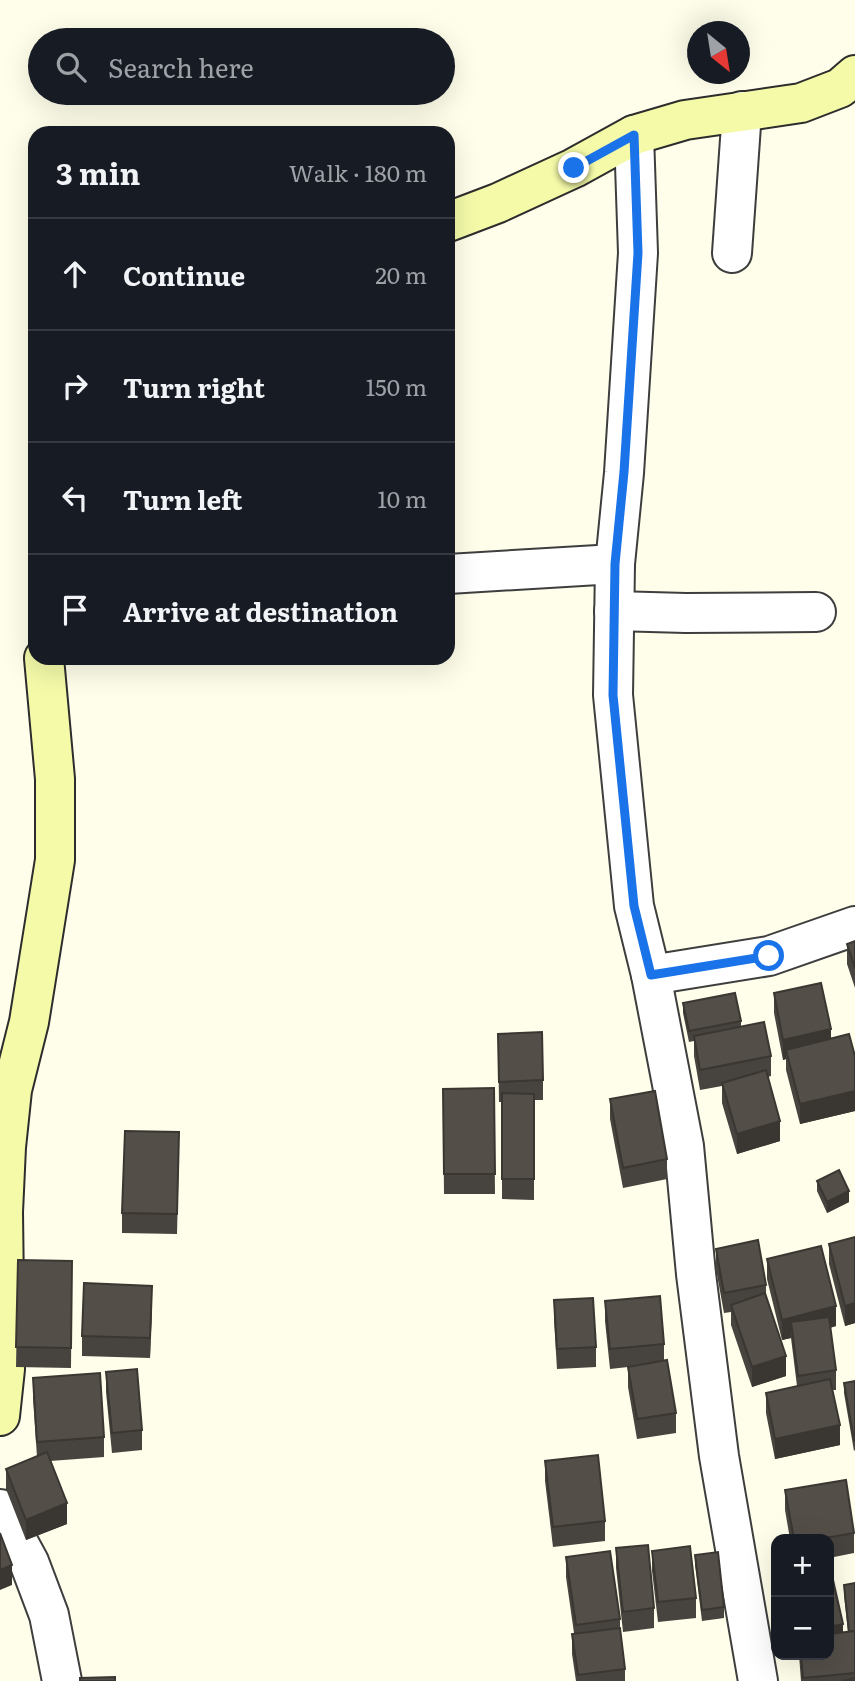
<!DOCTYPE html>
<meta charset="utf-8">
<style>
body{margin:0;font-family:Literata,serif;background:#242831;color:#f1f3f6}
.controls{position:absolute;right:21px;bottom:21px;display:grid;overflow:hidden;border-radius:14px;box-shadow:0 7px 28px #0002}
.controls button{width:63px;height:63px;display:grid;place-items:center;padding:0;border:0;border-bottom:2px solid #363941;background:#171b24;color:#f1f3f6;font:35px sans-serif}
.compass{position:absolute;left:687px;top:21px;width:63px;height:63px;border-radius:50%;background:#171b24;box-shadow:0 7px 28px #0002;rotate:150deg}
.stop{position:absolute;width:21px;height:21px;margin:-16px;border:5px solid #1a73e8;border-radius:50%;background:#fff}
.stop.end{background:#1a73e8;border-color:#fff;box-shadow:0 2px 7px #0008}
.list{margin:0;padding:0;list-style:none}
h2{display:flex;justify-content:space-between;align-items:center;height:91px;margin:0;padding:0 28px;font-size:30px}
h2 small{font-size:23px;font-weight:400;color:#9ea1a6}
.list li{display:grid;grid-template-columns:46px 1fr auto;gap:21px;align-items:center;box-sizing:border-box;height:112px;padding:0 28px;border-top:2px solid #363941}
.list b{display:block;font-size:26px;white-space:nowrap}
.list em{font-size:23px;font-style:normal;color:#9ea1a6}
.icon{flex:none;width:38px;height:38px;fill:none;stroke:currentColor;stroke-width:2;stroke-linecap:round;stroke-linejoin:round}
.map{position:relative;flex:none;width:855px;height:1681px;overflow:hidden}
.search{position:absolute;background:#171b24;box-shadow:0 7px 28px #0002;left:28px;top:28px;width:427px;height:77px;display:flex;align-items:center;gap:18px;box-sizing:border-box;padding:0 24px;border-radius:38px;color:#9ea1a6;font-size:26px}
.panel{position:absolute;background:#171b24;box-shadow:0 7px 28px #0002;left:28px;top:126px;width:427px;height:539px;border-radius:21px}
.map>svg:first-child{display:block}
.lines{fill:none;stroke-linecap:round;stroke-linejoin:round}
.street-casing{stroke:#3e3e3e;stroke-width:42}
.secondary-casing{stroke:#2d2d2d;stroke-width:42}
.street{stroke:#fff;stroke-width:38}
.secondary{stroke:#f4faa8;stroke-width:38}
.wall{fill:#47433e}
.shaded-wall{fill:#3a3732}
.building{fill:#534e48;stroke:#3a3732;stroke-width:2}
.route{stroke:#1a73e8;stroke-width:9}
</style>
<div class="map">
<svg width="855" height="1681" viewBox="0 0 855 1681">
<rect width="100%" height="100%" fill="#fefeea"/>
<g class="lines">
<g class="street-casing">
<g id="street">
<path d="M 634,135 L 638,253 L 624,473 L 615,564 L 613,695 L 634,906 L 651,975 L 684,1146 L 696,1274 L 719,1456 L 758,1681"/>
<path d="M 732,253 L 742,111"/>
<path d="M 448,574 L 615,564"/>
<path d="M 614,611 L 686,613 L 816,612"/>
<path d="M 651,975 L 769,956 L 855,926"/>
<path d="M 0,1509 L 29,1562 L 49,1615 L 62,1681"/>
</g>
</g>
<g class="secondary-casing">
<g id="secondary">
<path d="M 448,222 L 498,203 L 574,168 L 634,135 L 685,120 L 801,103 L 840,88 L 855,75"/>
<path d="M 0,1416 L 5,1369 L 3,1212 L 6,1147 L 12,1090 L 29,1022 L 55,860 L 55,779 L 44,658"/>
</g>
</g>
<use href="#street" class="street"/>
<use href="#secondary" class="secondary"/>
</g>
<g class="wall">
<path d="M 855,941 L 855,988 L 847,964 L 847,944 Z"/>
<path d="M 774,993 L 855,1056 L 855,1111 L 800,1124 L 786,1070 L 786,1059 L 783,1060 L 774,1013 Z"/>
<path d="M 683,1003 L 741,1021 L 741,1027 L 771,1056 L 771,1076 L 768,1077 L 780,1141 L 737,1154 L 722,1103 L 722,1086 L 700,1090 L 694,1056 L 694,1041 L 689,1042 L 683,1013 Z"/>
<path d="M 498,1034 L 543,1080 L 543,1100 L 534,1100 L 534,1200 L 502,1199 L 502,1102 L 499,1102 Z"/>
<path d="M 494,1088 L 495,1194 L 444,1194 L 443,1089 Z"/>
<path d="M 610,1099 L 667,1159 L 667,1179 L 623,1188 L 610,1119 Z"/>
<path d="M 179,1152 L 177,1234 L 122,1233 L 122,1213 Z"/>
<path d="M 817,1181 L 849,1202 L 827,1213 L 817,1191 Z"/>
<path d="M 855,1237 L 855,1323 L 845,1326 L 829,1264 L 829,1244 Z"/>
<path d="M 716,1249 L 766,1285 L 766,1297 L 786,1376 L 752,1387 L 731,1325 L 731,1312 L 724,1313 L 716,1269 Z"/>
<path d="M 767,1259 L 836,1326 L 830,1328 L 836,1370 L 836,1390 L 832,1390 L 840,1445 L 775,1459 L 766,1413 L 766,1393 L 797,1386 L 791,1338 L 782,1340 L 767,1279 Z"/>
<path d="M 18,1260 L 72,1261 L 71,1368 L 16,1367 Z"/>
<path d="M 554,1300 L 596,1347 L 596,1367 L 557,1369 L 554,1320 Z"/>
<path d="M 605,1301 L 664,1344 L 664,1360 L 676,1413 L 676,1433 L 637,1439 L 628,1387 L 628,1367 L 610,1369 L 605,1321 Z"/>
<path d="M 152,1306 L 150,1358 L 82,1356 L 82,1336 Z"/>
<path d="M 106,1372 L 142,1430 L 142,1450 L 112,1453 L 106,1392 Z"/>
<path d="M 33,1378 L 104,1437 L 104,1457 L 50,1461 L 67,1524 L 26,1540 L 6,1489 L 6,1469 L 37,1457 L 33,1398 Z"/>
<path d="M 855,1381 L 855,1450 L 854,1451 L 844,1393 L 844,1383 Z"/>
<path d="M 545,1461 L 605,1521 L 605,1541 L 553,1547 L 545,1481 Z"/>
<path d="M 785,1490 L 854,1533 L 854,1553 L 829,1558 L 829,1539 L 790,1539 L 785,1510 Z"/>
<path d="M 616,1548 L 654,1608 L 654,1628 L 623,1632 L 616,1568 Z"/>
<path d="M 652,1551 L 696,1598 L 696,1618 L 658,1622 L 652,1571 Z"/>
<path d="M 695,1555 L 724,1607 L 724,1618 L 702,1621 L 695,1565 Z"/>
<path d="M 566,1557 L 620,1619 L 620,1628 L 625,1669 L 625,1681 L 576,1681 L 572,1654 L 572,1634 L 574,1633 L 566,1577 Z"/>
<path d="M 855,1583 L 855,1681 L 801,1681 L 799,1655 L 829,1655 L 843,1633 L 848,1632 L 844,1595 L 844,1585 Z"/>
</g>
<g class="shaded-wall">
<path d="M 831,1029 L 831,1049 L 786,1050 L 786,1059 L 783,1060 L 783,1040 Z"/>
<path d="M 855,1091 L 855,1111 L 800,1124 L 800,1104 Z"/>
<path d="M 780,1121 L 780,1141 L 737,1154 L 737,1134 Z"/>
<path d="M 849,1191 L 849,1202 L 827,1213 L 827,1202 Z"/>
<path d="M 152,1286 L 152,1306 L 150,1358 L 150,1338 Z"/>
<path d="M 855,1303 L 855,1323 L 845,1326 L 845,1306 Z"/>
<path d="M 836,1306 L 836,1326 L 793,1337 L 791,1322 L 791,1338 L 782,1340 L 782,1320 Z"/>
<path d="M 786,1356 L 786,1376 L 752,1387 L 752,1367 Z"/>
<path d="M 840,1425 L 840,1445 L 775,1459 L 775,1439 Z"/>
<path d="M 67,1503 L 67,1524 L 26,1540 L 26,1520 Z"/>
<path d="M 12,1565 L 12,1585 L 0,1590 L 0,1570 Z"/>
<path d="M 843,1624 L 843,1644 L 829,1647 L 829,1627 Z"/>
</g>
<g class="building">
<path d="M 855,941 L 855,968 L 847,944 Z"/>
<path d="M 821,983 L 831,1029 L 783,1040 L 774,993 Z"/>
<path d="M 735,993 L 741,1021 L 689,1031 L 683,1003 Z"/>
<path d="M 764,1022 L 771,1056 L 700,1070 L 694,1036 Z"/>
<path d="M 542,1032 L 543,1080 L 499,1082 L 498,1034 Z"/>
<path d="M 849,1034 L 855,1056 L 855,1091 L 800,1104 L 786,1050 Z"/>
<path d="M 766,1070 L 780,1121 L 737,1134 L 722,1083 Z"/>
<path d="M 494,1088 L 495,1174 L 444,1174 L 443,1089 Z"/>
<path d="M 655,1091 L 667,1159 L 623,1168 L 610,1099 Z"/>
<path d="M 502,1093 L 534,1094 L 534,1179 L 502,1179 Z"/>
<path d="M 125,1131 L 179,1132 L 177,1214 L 122,1213 Z"/>
<path d="M 839,1170 L 849,1191 L 827,1202 L 817,1181 Z"/>
<path d="M 855,1237 L 855,1303 L 845,1306 L 829,1244 Z"/>
<path d="M 758,1240 L 766,1285 L 724,1293 L 716,1249 Z"/>
<path d="M 821,1246 L 836,1306 L 782,1320 L 767,1259 Z"/>
<path d="M 18,1260 L 72,1261 L 71,1348 L 16,1347 Z"/>
<path d="M 84,1283 L 152,1286 L 150,1338 L 82,1336 Z"/>
<path d="M 765,1293 L 786,1356 L 752,1367 L 731,1305 Z"/>
<path d="M 660,1296 L 664,1344 L 610,1349 L 605,1301 Z"/>
<path d="M 593,1298 L 596,1347 L 557,1349 L 554,1300 Z"/>
<path d="M 829,1317 L 836,1370 L 798,1376 L 791,1322 Z"/>
<path d="M 667,1360 L 676,1413 L 637,1419 L 628,1367 Z"/>
<path d="M 137,1369 L 142,1430 L 112,1433 L 106,1372 Z"/>
<path d="M 100,1373 L 104,1437 L 37,1442 L 33,1378 Z"/>
<path d="M 830,1379 L 840,1425 L 775,1439 L 766,1393 Z"/>
<path d="M 855,1381 L 855,1440 L 854,1440 L 844,1383 Z"/>
<path d="M 47,1452 L 67,1503 L 26,1520 L 6,1469 Z"/>
<path d="M 598,1455 L 605,1521 L 553,1527 L 545,1461 Z"/>
<path d="M 846,1480 L 854,1533 L 820,1539 L 794,1539 L 785,1490 Z"/>
<path d="M 0,1533 L 12,1565 L 0,1570 Z"/>
<path d="M 648,1545 L 654,1608 L 623,1612 L 616,1548 Z"/>
<path d="M 690,1546 L 696,1598 L 658,1602 L 652,1551 Z"/>
<path d="M 610,1551 L 620,1619 L 576,1625 L 566,1557 Z"/>
<path d="M 718,1552 L 724,1607 L 702,1610 L 695,1555 Z"/>
<path d="M 833,1580 L 843,1624 L 829,1627 L 829,1581 Z"/>
<path d="M 855,1583 L 855,1631 L 849,1632 L 844,1585 Z"/>
<path d="M 620,1628 L 625,1669 L 578,1675 L 572,1634 Z"/>
<path d="M 855,1631 L 855,1673 L 803,1678 L 801,1655 L 829,1655 L 829,1634 Z"/>
<path d="M 115,1677 L 115,1681 L 80,1681 L 80,1678 Z"/>
<path d="M 855,1678 L 855,1681 L 843,1681 Z"/>
</g>
<g class="lines">
<path class="route" d="M 574,168 L 634,135 L 638,253 L 624,472 L 615,564 L 613,695 L 634,906 L 651,975 L 769,956"/>
</g>
</svg>
<div class="controls">
<button>+</button>
<button>−</button>
</div>
<svg class="compass" viewBox="-18 -18 36 36"><path d="M0-13l5 13h-10z" fill="#e53935"/><path d="M0 13l5-13h-10z" fill="#9ea1a6"/></svg>
<div class="stop" style="left:769px;top:956px"></div>
<div class="stop end" style="left:574px;top:168px"></div>
<div class="search"><svg class="icon" aria-label="search" viewBox="0 0 24 24"><circle cx="10" cy="10" r="6"/><path d="M15 15l6 6"/></svg>Search here</div>
<section class="panel">
<h2>3 min<small>Walk · 180 m</small></h2>
<ul class="list">
<li><svg class="icon" aria-label="ahead" viewBox="0 0 24 24"><path d="M12 20V5M6 11l6-6 6 6"/></svg><div><b>Continue</b></div><em>20 m</em></li>
<li><svg class="icon" aria-label="right" viewBox="0 0 24 24"><path d="M7 20v-9h11M14 6l5 5-5 5"/></svg><div><b>Turn right</b></div><em>150 m</em></li>
<li><svg class="icon" aria-label="left" viewBox="0 0 24 24"><path d="M17 20v-9H6M10 6l-5 5 5 5"/></svg><div><b>Turn left</b></div><em>10 m</em></li>
<li><svg class="icon" aria-label="arrive" viewBox="0 0 24 24"><path d="M6 21V4h12l-3 4 3 4H6"/></svg><div><b>Arrive at destination</b></div></li>
</ul>
</section>
</div>
